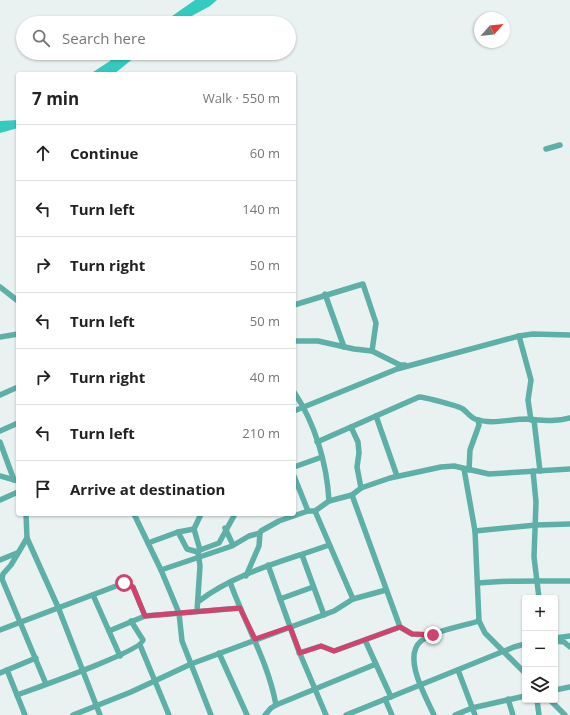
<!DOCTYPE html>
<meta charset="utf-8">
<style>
body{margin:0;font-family:"Open Sans",sans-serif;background:#f6f6f6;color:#222}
.controls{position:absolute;right:12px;bottom:12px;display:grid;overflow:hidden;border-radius:4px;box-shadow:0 1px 3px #0004}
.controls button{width:36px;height:36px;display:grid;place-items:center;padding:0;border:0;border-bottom:1px solid #e0e0e0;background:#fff;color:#222;font:20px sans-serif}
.compass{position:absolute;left:474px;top:12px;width:36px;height:36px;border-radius:50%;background:#fff;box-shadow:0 1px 3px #0004;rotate:63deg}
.stop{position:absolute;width:12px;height:12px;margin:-9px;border:3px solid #d1436e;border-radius:50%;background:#fff}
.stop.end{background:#d1436e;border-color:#fff;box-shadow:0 1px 4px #0008}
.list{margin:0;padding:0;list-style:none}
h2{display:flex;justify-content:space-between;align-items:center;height:52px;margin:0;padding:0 16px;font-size:17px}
h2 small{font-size:13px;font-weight:400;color:#767676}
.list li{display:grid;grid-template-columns:26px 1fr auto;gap:12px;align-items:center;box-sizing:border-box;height:56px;padding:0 16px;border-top:1px solid #e0e0e0}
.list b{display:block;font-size:15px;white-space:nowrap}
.list em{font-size:13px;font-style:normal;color:#767676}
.icon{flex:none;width:22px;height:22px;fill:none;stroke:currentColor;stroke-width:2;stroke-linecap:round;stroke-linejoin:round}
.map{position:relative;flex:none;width:570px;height:715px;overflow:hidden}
.search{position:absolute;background:#fff;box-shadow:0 1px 3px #0004;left:16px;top:16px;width:280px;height:44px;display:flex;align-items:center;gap:10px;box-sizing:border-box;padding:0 14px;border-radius:22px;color:#767676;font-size:15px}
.panel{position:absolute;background:#fff;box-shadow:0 1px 3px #0004;left:16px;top:72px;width:280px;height:444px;border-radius:4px}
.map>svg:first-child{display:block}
.water{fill:#34cabf}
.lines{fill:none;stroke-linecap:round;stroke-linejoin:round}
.minor{stroke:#5db0a8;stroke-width:5.5}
.route{stroke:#d1436e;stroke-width:5}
</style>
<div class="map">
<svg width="570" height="715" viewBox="0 0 570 715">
<rect width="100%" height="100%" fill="#eaf2f1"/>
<g class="water">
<path d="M 195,0 L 217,0 L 210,6 L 179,23 L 162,23 Z"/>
<path d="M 118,53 L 140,53 L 114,74 L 90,74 L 110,61 Z"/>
<path d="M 18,120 L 18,128 L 0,133 L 0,121 Z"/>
</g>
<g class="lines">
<g class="minor">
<path d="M 546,149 L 560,145"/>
<path d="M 0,287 L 18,301"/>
<path d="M 325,294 L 344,347"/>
<path d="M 294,305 L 363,284 L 376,323 L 372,351"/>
<path d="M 519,336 L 531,380 L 528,400 L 531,420"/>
<path d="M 0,337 L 18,334"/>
<path d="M 294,341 L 318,341 L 354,349 L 372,351 L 400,365 L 405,365"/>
<path d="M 294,392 C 315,423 327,464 329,501"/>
<path d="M 0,395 L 18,387"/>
<path d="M 294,411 L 397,369 L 519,336 L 533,334 L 570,335"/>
<path d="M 376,416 L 397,476"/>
<path d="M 534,420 L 540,471"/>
<path d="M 351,427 L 358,442 L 359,453 L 357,467 L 361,488 L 390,478 L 441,467 L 454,466 L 489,474 L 570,469"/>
<path d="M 0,431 L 18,423"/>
<path d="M 0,442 L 14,480"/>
<path d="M 317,442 L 419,397 C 424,397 459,406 463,409 C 467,412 470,417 475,419 C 492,425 509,419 527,419 C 541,420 556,422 570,418"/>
<path d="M 294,467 L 322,457"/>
<path d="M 464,469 L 475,531 L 479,621 L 485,633 L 525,673"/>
<path d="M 469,470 L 470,450 L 479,425 L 478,420"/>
<path d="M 533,471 L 536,502 L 534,557 L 539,598"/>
<path d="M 0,476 L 18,481"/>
<path d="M 294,476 L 308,511"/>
<path d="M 361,488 L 352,495 L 400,627 L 412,634 L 433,635"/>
<path d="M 0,500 L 18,492"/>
<path d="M 315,511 L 353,599"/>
<path d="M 26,514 L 27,538 L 58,607 L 100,715"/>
<path d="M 134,514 L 161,570 L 179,613 L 182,641 L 211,715"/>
<path d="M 225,528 L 233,545"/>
<path d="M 475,531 L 536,525 L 570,524"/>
<path d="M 178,532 L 187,549 L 198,552"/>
<path d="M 27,538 L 11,565 L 3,574 L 2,579 L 46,684"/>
<path d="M 148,543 L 178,532 L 194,529"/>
<path d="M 200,550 L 219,543 L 235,514"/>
<path d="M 302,555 L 324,615"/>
<path d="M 0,560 L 17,553"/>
<path d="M 268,565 L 298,649 L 326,715"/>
<path d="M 161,570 L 232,546 L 249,536 L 260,533 L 261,531 L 279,521 L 308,511 L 315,511 L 329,501 L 352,495"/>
<path d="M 246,576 L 259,546 L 260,533"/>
<path d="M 230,582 C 245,624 268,661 276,705"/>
<path d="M 478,583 C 509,580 539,581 570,581"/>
<path d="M 93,595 L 120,656"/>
<path d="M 280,599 L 313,587"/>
<path d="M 199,601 C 237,572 285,561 329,545"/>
<path d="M 197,611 L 200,566 L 198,552 L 200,550 L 194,529 L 201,514"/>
<path d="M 0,630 L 124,583 L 133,587 L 145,616"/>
<path d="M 109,631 L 145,616 L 240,608"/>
<path d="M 555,638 L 570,636"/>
<path d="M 365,640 L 391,697"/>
<path d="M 555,641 L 564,642 L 570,647"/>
<path d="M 140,645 L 169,715"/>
<path d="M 219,653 L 247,715"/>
<path d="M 299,653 L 321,646 L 334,651 L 400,627"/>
<path d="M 7,670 L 25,715"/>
<path d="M 458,670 L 475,715"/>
<path d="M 0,673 L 36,658"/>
<path d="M 555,690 L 570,687"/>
<path d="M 17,695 C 33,689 142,651 143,640 L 131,621"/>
<path d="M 385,699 L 392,715"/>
<path d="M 508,699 L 513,715"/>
<path d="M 537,700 L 539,715"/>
<path d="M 550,700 L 565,715"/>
<path d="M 73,715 L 131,692 L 191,664 L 334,611 L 353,599 L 386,590"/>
<path d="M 265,715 L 271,708 L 276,705 L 376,664"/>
<path d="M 346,715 L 514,647 L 525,644"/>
<path d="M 434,715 C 426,697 402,657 421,641 C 433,631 463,626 479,621"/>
<path d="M 455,715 L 472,708 L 525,696"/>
</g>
</g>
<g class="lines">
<path class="route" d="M 124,583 L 133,587 L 145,616 L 240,608 L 255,639 L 290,627 L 300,653 L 321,646 L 334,651 L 400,627 L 412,634 L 433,635"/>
</g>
</svg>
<div class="controls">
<button>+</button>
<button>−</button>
<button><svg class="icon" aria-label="layers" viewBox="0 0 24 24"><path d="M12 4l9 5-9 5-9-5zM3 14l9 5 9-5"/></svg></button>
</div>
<svg class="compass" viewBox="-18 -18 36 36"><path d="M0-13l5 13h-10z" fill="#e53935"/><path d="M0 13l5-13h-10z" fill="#767676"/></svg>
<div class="stop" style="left:124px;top:583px"></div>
<div class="stop end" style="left:433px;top:635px"></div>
<div class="search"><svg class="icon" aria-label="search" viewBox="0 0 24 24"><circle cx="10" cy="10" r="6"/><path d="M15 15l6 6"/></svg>Search here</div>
<section class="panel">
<h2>7 min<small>Walk · 550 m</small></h2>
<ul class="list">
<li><svg class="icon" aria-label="ahead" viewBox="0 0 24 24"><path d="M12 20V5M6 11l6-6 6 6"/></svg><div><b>Continue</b></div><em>60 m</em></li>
<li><svg class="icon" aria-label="left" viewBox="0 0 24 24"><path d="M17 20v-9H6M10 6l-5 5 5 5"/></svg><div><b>Turn left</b></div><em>140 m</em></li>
<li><svg class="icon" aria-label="right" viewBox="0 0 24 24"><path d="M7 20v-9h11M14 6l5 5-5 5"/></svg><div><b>Turn right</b></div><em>50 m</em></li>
<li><svg class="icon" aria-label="left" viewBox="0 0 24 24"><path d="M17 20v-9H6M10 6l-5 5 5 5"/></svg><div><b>Turn left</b></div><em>50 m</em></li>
<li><svg class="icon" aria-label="right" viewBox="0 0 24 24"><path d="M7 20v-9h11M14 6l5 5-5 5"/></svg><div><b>Turn right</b></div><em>40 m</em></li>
<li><svg class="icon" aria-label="left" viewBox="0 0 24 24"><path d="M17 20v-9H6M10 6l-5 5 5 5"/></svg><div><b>Turn left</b></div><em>210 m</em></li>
<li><svg class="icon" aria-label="arrive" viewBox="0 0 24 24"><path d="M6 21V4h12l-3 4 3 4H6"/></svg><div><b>Arrive at destination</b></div></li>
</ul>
</section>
</div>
